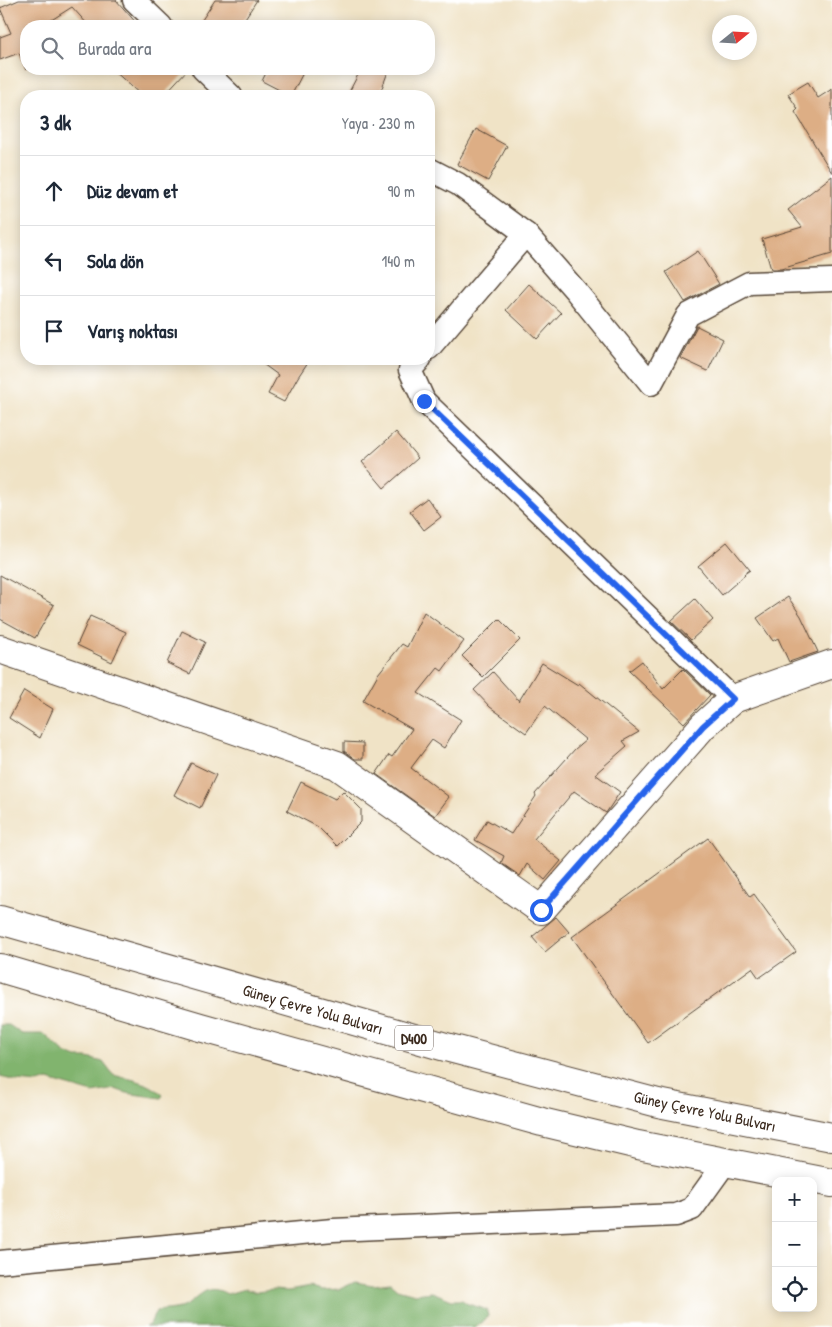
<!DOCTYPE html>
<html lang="tr">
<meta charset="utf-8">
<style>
body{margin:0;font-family:"Patrick Hand",sans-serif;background:#f6f6f7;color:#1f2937}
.controls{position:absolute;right:15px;bottom:15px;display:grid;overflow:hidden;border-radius:10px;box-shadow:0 2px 12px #0003}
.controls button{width:45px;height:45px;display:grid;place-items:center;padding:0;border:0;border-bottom:1px solid #e0e1e3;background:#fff;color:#1f2937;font:25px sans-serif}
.compass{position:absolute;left:712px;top:15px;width:45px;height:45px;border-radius:50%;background:#fff;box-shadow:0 2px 12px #0003;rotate:72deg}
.stop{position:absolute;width:15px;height:15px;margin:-11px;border:4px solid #2563eb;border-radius:50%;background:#fff}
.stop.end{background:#2563eb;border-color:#fff;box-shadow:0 1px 5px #0008}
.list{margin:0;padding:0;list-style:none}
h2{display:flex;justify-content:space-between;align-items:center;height:65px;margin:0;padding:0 20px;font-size:21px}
h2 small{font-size:16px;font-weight:400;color:#747a83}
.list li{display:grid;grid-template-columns:32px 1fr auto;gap:15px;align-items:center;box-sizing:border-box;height:70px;padding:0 20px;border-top:1px solid #e0e1e3}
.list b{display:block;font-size:19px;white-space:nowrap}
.list em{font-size:16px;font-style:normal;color:#747a83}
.icon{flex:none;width:28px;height:28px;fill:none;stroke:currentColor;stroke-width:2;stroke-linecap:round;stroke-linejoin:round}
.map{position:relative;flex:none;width:832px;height:1327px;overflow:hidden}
.search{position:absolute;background:#fff;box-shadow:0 2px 12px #0003;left:20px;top:20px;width:415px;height:55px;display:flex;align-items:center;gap:12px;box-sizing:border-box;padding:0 18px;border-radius:20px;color:#747a83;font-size:19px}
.panel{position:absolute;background:#fff;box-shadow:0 2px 12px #0003;left:20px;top:90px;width:415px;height:275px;border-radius:20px}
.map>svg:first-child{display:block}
.forest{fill:#81b46e;stroke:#5e6f46}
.building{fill:#ddae85}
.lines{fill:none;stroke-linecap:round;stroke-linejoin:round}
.minor-casing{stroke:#564637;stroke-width:25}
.tertiary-casing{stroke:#564637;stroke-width:30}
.trunk-casing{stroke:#564637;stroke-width:30}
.minor{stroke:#fff;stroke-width:22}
.tertiary{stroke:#fff;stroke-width:28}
.trunk{stroke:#fff;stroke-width:28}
.route{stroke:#2563eb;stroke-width:6}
.labels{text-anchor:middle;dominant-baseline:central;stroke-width:4.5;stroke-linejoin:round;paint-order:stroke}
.shield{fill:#fff;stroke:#766a62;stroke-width:1}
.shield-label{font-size:15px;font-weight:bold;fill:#3b2a1e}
.street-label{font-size:16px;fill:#3b2a1e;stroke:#fff}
</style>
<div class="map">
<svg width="832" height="1327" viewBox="0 0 832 1327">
<rect width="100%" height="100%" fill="#fff"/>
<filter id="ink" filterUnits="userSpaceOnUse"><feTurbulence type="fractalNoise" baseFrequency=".02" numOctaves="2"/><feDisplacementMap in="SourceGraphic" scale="10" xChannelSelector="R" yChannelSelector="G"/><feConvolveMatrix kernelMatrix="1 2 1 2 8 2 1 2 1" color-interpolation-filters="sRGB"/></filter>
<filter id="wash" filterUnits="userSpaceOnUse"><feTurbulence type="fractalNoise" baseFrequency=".0096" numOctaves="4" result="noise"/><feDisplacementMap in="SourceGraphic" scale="20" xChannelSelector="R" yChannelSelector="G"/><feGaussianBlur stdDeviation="1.12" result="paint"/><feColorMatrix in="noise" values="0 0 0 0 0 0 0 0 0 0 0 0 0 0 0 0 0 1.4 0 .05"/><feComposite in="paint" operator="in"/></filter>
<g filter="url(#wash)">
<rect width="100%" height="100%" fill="#f0e3c6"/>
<g class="forest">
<path d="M 0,1025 L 9,1025 L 22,1034 L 44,1034 L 65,1053 L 77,1058 L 88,1058 L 103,1062 L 113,1075 C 133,1080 148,1081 163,1095 L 161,1098 L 126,1093 L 115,1089 L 93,1093 L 48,1080 L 38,1083 L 17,1081 L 0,1077 Z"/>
<path d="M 355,1282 L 373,1285 L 390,1283 L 397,1289 L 415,1294 L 432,1292 L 452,1300 L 462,1300 L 468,1304 L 487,1310 L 488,1317 L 475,1327 L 145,1327 L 150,1324 L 156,1311 C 163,1310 172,1310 180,1308 C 199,1302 203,1280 227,1294 L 245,1289 L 256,1292 L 273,1290 L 288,1291 L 310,1287 L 322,1290 L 340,1289 Z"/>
</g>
<g id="blocks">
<g class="building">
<path d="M 19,0 L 116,0 L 139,26 L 89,26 L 72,7 L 42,26 L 26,26 L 26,70 L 19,53 L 0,60 L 0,37 L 11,33 L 0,8 Z"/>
<path d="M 215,0 L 257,0 L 240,26 L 198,26 Z"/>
<path d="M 112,69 L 188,69 L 163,96 L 142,96 Z"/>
<path d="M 268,69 L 305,69 L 291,96 L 262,81 Z"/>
<path d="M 361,69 L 389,69 L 379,96 L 347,96 Z"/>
<path d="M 808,82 L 818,98 L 832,89 L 832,173 L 795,112 L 798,109 L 788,94 Z"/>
<path d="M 476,129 L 507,146 L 488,181 L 457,164 Z"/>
<path d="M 832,176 L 832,254 L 781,269 L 771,269 L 762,239 L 802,227 L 788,210 Z"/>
<path d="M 698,251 L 719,284 L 685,302 L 666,272 Z"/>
<path d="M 529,284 L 561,313 L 537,339 L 506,310 Z"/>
<path d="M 697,326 L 723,339 L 708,371 L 680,358 Z"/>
<path d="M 256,359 L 310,359 L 298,377 L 284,402 L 268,394 L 278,375 Z"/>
<path d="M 396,432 L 418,458 L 384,488 L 362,462 Z"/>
<path d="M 427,498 L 441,517 L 424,530 L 410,511 Z"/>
<path d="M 727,542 L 750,570 L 744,574 L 745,575 L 722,595 L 698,566 Z"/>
<path d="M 0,575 L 54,605 L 35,638 L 0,619 Z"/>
<path d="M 788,597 L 801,616 L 818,652 L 789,662 L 778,638 L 773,641 L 757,618 Z"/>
<path d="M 695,599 L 713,620 L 691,640 L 671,621 Z"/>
<path d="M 424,612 L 464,641 L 442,671 L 438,668 L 418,693 L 461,720 L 444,748 L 432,740 L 411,768 L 449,797 L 435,816 L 376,774 L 389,755 L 392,757 L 412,729 L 363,701 L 378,674 L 402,644 L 407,647 Z"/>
<path d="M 90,616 L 126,632 L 112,662 L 77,645 Z"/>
<path d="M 499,619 L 520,640 L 483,677 L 462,656 Z"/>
<path d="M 182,631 L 205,642 L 190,674 L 167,663 Z"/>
<path d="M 642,661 L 663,689 L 683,669 L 710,695 L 684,723 L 629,671 Z"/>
<path d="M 542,663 L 578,685 L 579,683 L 639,732 L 623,741 L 627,746 L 595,774 L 620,792 L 606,813 L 574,791 L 534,839 L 561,861 L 545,880 L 527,864 L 520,876 L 501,863 L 504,856 L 475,840 L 487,820 L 511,834 L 536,796 L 535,794 L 575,749 L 586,740 L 545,706 L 526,733 L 490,707 L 474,690 L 493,672 L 519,701 Z"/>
<path d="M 24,691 L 53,709 L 40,738 L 9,718 Z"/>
<path d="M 344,742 L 363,743 L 363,759 L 355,759 L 344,751 Z"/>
<path d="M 191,763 L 216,775 L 200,808 L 174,795 Z"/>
<path d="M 301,782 L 335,799 L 343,791 L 361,809 L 361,822 L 337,846 L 318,827 L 287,811 Z"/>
<path d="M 708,838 L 750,897 L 754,894 L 796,952 L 759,978 L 752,968 L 648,1043 L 572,937 Z"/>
<path d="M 556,917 L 569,932 L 545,952 L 532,937 Z"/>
</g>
</g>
</g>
<g filter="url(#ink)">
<use href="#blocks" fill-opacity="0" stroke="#564637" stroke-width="1"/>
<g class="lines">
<g class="minor-casing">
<g id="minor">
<path d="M 134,0 L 161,26"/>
<path d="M 203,69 L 231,96"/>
<path d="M 429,169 L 458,184 L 526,234 L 575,290 L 651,384 L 688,315 L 749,283 L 832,280"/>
<path d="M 429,348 L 526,234"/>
<path d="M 420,359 L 410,370 L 424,401 L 733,699"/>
<path d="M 0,1262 L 333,1230 L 676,1215 L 692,1209 L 725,1163"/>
</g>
</g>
<g class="tertiary-casing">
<path id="tertiary" d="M 0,649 L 337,765 L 541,910 L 703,726 L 733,699 L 832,664"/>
</g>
<g class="trunk-casing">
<g id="trunk">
<path d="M 0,920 L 442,1046 L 658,1103 L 832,1137"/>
<path d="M 0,968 L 200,1027 L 542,1122 L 638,1145 L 832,1183"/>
</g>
</g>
<use href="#minor" class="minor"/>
<use href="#tertiary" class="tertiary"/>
<use href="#trunk" class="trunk"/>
</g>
</g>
<g class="lines" filter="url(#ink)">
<path class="route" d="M 424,401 L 733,699 L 703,726 L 541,910"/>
</g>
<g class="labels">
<rect class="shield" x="395" y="1025.5" width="38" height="25" rx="4"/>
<g class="shield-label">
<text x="414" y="1038">D400</text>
</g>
<g class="street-label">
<text transform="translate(313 1009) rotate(16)">Güney Çevre Yolu Bulvarı</text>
<text transform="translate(705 1111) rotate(12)">Güney Çevre Yolu Bulvarı</text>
</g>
</g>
</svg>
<div class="controls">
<button>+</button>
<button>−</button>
<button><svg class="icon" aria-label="locate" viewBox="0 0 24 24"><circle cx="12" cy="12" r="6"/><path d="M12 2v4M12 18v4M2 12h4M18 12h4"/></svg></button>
</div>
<svg class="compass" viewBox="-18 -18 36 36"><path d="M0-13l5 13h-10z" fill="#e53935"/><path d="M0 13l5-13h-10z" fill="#747a83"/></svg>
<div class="stop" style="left:541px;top:910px"></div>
<div class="stop end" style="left:424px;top:401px"></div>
<div class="search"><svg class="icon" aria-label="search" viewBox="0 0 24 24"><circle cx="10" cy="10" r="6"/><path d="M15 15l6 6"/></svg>Burada ara</div>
<section class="panel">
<h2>3 dk<small>Yaya · 230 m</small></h2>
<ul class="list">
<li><svg class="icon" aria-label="ahead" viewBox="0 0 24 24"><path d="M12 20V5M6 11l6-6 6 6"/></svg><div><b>Düz devam et</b></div><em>90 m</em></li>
<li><svg class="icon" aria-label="left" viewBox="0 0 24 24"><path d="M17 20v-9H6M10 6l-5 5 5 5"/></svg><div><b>Sola dön</b></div><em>140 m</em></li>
<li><svg class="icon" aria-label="arrive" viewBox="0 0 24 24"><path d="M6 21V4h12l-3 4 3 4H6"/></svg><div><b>Varış noktası</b></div></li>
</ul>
</section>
</div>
